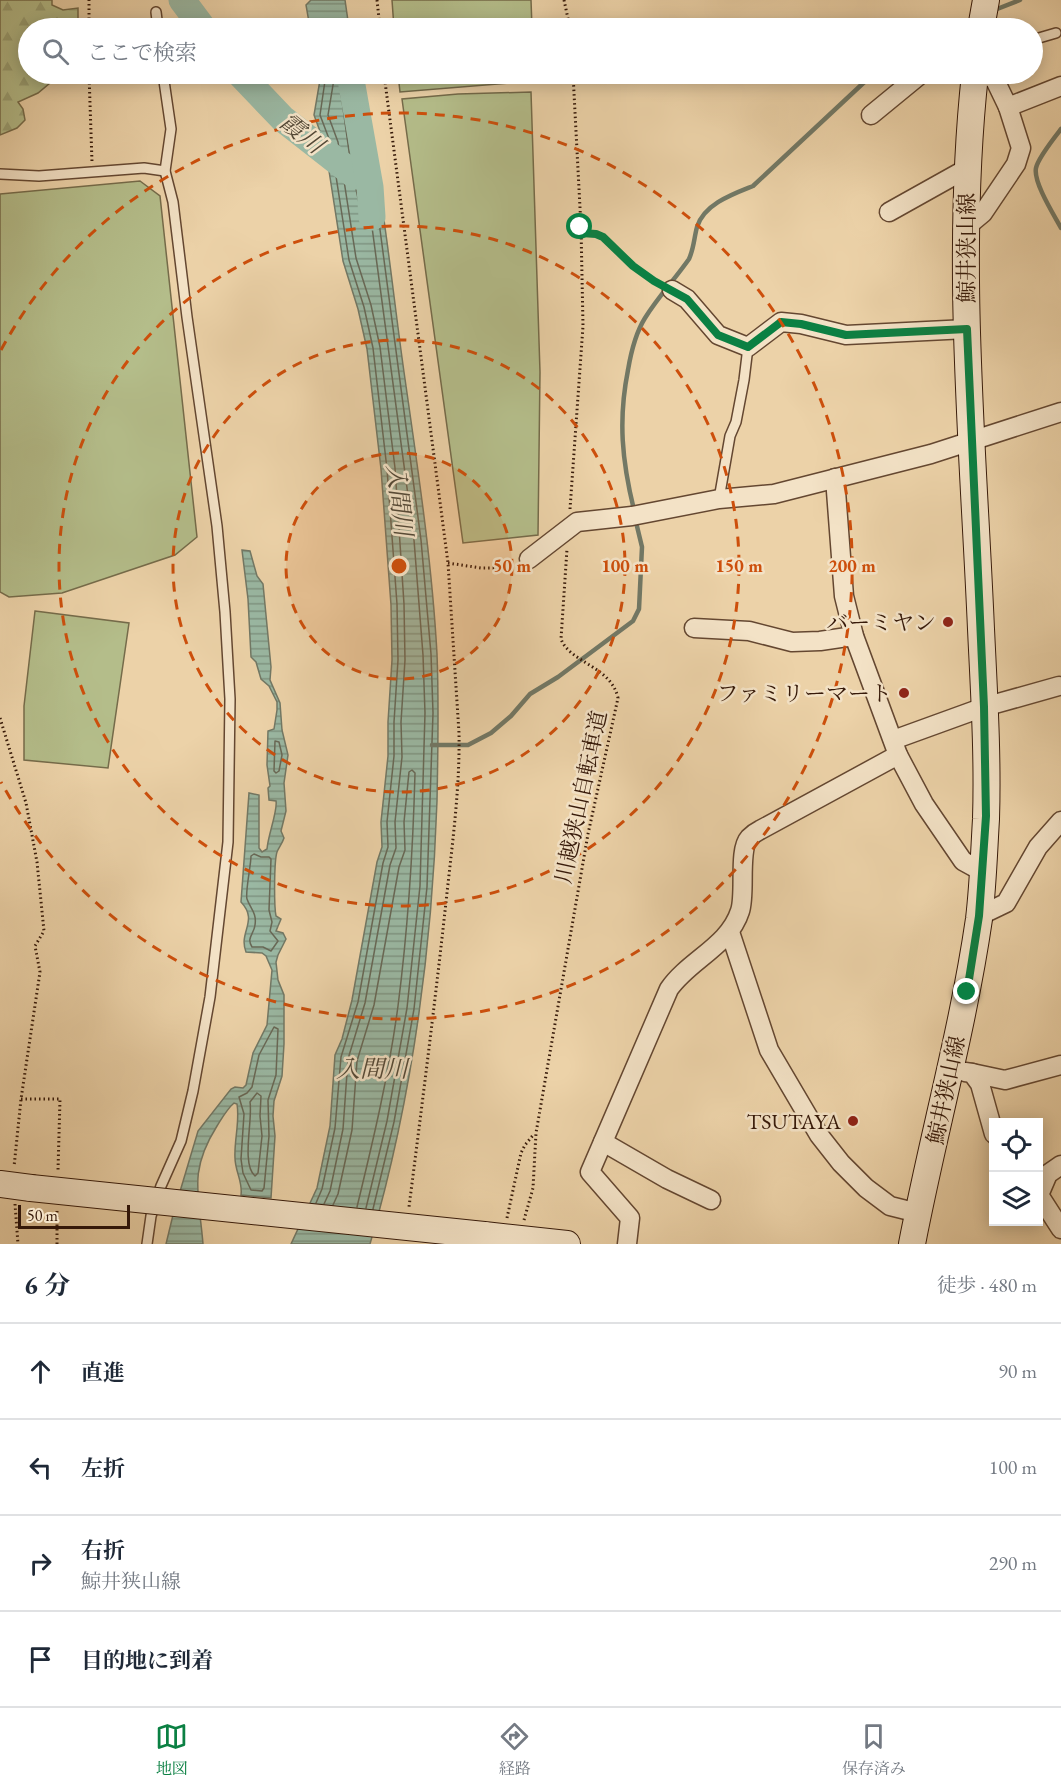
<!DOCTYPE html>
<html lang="ja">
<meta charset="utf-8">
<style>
body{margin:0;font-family:"EB Garamond","Noto Serif JP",serif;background:#f6f6f7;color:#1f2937}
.controls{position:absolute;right:18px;bottom:18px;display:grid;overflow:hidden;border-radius:0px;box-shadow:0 3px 15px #0003}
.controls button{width:54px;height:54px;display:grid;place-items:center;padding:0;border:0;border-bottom:2px solid #e0e1e3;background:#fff;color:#1f2937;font:30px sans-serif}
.scale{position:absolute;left:18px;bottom:15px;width:112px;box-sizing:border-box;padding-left:6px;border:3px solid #361909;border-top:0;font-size:16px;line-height:21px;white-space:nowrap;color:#361909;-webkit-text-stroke:4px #f3e2c6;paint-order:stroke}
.stop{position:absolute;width:18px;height:18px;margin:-14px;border:4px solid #0b8043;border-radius:50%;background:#fff}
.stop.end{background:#0b8043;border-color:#fff;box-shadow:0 2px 6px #0008}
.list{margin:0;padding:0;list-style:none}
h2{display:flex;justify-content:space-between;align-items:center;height:78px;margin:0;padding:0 24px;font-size:26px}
h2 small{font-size:20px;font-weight:400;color:#747a83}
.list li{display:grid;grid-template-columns:39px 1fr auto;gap:18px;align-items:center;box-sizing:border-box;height:96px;padding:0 24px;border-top:2px solid #e0e1e3}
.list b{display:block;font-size:22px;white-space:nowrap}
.list p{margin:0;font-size:20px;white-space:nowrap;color:#747a83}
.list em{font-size:20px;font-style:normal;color:#747a83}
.icon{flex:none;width:33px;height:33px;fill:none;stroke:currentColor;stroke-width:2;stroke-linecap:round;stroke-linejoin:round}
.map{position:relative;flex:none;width:1061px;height:1244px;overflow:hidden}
.search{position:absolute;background:#fff;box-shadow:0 3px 15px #0003;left:18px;right:18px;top:18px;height:66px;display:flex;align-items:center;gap:15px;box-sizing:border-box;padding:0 21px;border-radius:33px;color:#747a83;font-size:22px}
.sheet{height:462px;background:#fff}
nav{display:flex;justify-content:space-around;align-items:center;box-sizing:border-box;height:84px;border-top:2px solid #e0e1e3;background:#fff;font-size:16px;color:#747a83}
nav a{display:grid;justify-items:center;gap:3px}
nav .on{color:#0b8043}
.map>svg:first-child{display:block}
.green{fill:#b4bd8a;stroke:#756b4a;stroke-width:1.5}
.forest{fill:url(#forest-firs);stroke:#756b4a;stroke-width:1.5}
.water{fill:url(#water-rules);stroke:#727865;stroke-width:1.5}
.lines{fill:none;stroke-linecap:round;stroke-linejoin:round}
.shore{stroke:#686856;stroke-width:1.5}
.stream{stroke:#727865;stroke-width:4.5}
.river{stroke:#9ab8a3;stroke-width:27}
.lane-casing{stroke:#644731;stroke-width:12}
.street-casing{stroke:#644731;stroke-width:21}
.secondary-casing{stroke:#361909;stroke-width:28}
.path{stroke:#361909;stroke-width:3;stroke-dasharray:1.5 3;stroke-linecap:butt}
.lane{stroke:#f3e2c6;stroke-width:9}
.street{stroke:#f3e2c6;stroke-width:18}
.secondary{stroke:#f3e2c6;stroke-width:26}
.secondary-bridge-casing{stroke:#361909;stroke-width:28;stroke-linecap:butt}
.secondary-bridge{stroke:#f3e2c6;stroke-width:26}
.route{stroke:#0b8043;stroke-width:8}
.ring{fill:none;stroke:#cd4f0c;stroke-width:3;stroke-dasharray:10 8}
.poi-dot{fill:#8f2418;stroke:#f3e2c6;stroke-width:2}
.labels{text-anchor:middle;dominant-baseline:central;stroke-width:5;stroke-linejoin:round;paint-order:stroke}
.street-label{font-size:22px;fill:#361909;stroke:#f3e2c6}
.poi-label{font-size:22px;fill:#361909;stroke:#f3e2c6;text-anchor:end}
.water-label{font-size:24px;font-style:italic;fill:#544937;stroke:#f3e2c6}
.centre{fill:#cd4f0c;stroke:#f3e2c6;stroke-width:3}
.ring-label{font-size:18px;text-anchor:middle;font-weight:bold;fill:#cd4f0c;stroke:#f3e2c6;stroke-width:5;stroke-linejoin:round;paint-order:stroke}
</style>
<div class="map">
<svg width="1061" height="1244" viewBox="0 0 1061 1244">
<defs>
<pattern id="forest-firs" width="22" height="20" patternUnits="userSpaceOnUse" patternTransform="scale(1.5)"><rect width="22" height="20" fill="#b4bd8a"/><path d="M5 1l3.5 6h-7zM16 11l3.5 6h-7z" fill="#9ba276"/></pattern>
<pattern id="water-rules" width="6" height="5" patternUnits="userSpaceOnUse" patternTransform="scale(1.5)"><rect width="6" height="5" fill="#9ab8a3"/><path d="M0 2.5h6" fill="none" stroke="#7e9583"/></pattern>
</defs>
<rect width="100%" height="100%" fill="#ecd2a8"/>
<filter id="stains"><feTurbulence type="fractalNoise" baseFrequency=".00333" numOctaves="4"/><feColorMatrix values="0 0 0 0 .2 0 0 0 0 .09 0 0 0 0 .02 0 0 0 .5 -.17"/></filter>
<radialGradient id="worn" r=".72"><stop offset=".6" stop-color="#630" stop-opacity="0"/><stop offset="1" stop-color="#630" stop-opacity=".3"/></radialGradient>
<g class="green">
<path d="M 392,0 L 531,0 L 532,28 L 394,28 Z"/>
<path d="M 398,74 L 534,74 L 534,81 L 400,92 Z"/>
<path d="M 531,92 L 540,372 L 538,535 L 463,543 L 402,99 L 458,94 Z"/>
<path d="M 140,181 L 160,196 L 197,537 L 175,555 L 62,593 L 9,597 L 0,592 L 0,194 Z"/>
<path d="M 35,611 L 129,623 L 108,768 L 24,760 L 24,706 Z"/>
</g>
<path class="forest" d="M 0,0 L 52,0 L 52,5 L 63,10 L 78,8 L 78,24 L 74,28 L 28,28 L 28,74 L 47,74 L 50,83 L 38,93 L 18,102 L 23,109 L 25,120 L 17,128 L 0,135 Z"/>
<g class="water">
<path d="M 311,0 L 345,0 L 349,28 L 310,28 L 306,5 Z"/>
<path d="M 321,74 L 353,74 L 364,163 L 374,208 L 378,213 L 383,213 C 391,268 397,324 405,379 C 418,470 432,562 437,654 C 439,703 438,752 437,801 C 432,950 412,1100 370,1244 L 291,1244 L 317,1188 L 330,1126 L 335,1055 L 342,1039 L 352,1000 L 377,862 L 382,847 L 381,822 L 388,756 L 388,722 L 392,660 L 391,605 L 381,469 L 367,349 L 358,309 L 343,261 L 325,145 L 314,115 Z"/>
<path d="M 242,550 L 250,551 L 257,576 L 263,584 L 271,667 L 270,680 L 280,703 L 282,730 L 288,755 L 284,783 L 286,811 L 281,831 L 284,838 C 282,844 279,847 277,852 C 274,861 274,906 276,916 L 281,919 L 276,931 L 283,933 L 286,939 L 278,955 L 276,962 L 278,980 L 284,995 L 284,1044 L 282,1076 L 274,1101 L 273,1116 L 275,1136 L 271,1198 L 241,1195 C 243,1182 235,1171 235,1158 C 234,1140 240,1122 237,1104 L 234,1103 C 227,1109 222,1118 217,1126 C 188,1172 199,1194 203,1244 L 166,1244 L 173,1215 L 198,1131 L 231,1089 L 235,1087 L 243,1088 L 246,1085 L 253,1053 L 267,1025 L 272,970 L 266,956 L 262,953 L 246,952 C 238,932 259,921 241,902 L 249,793 L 259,795 L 259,848 L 262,852 L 267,849 C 268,835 278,810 276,801 L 269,800 L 268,788 L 270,786 L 267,765 L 268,731 L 274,729 L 277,710 L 277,702 L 269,686 L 261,679 L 256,662 L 251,657 L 248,599 Z"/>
</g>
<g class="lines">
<g class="shore">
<path d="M 347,74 L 358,164 L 368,210 L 371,216 L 379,222 L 421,540 L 431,654 L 433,713 L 427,887 L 414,1009 L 394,1122 L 373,1209"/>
<path d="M 275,741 L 279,742 L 282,755 L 279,771 L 276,773 L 274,771 Z"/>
<path d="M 254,854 L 261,857 L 269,857 L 271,859 L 269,910 L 272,922 L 270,931 L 278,941 L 271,951 L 263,947 L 252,947 C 246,938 254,934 255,925 C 257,913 250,908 247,899 C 245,893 251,865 251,856 Z"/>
<path d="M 274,1027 L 278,1029 L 276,1075 L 268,1100 L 269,1136 L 264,1188 L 262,1191 L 251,1190 L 243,1173 L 241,1159 L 244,1114 L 239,1097 L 247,1093 L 252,1087 L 259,1055 Z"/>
<path d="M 257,1093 L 261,1096 L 260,1116 L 262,1136 L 258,1173 L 255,1176 C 241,1164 253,1120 250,1102 Z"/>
<path d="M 316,1203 L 322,1189 L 335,1128 L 341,1057 L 358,1002 L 383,863 L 388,847 L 387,822 L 394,756 L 394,722 L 398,660 L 397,604 L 387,469 L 373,348 L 364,307 L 349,260 L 331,144 L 320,115 L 326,74"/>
<path d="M 324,1204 L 330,1191 L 343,1129 L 348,1059 L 365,1003 L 390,865 L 396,848 L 395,822 L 402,757 L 401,722 L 405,660 L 404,604 L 395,468 L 380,347 L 371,305 L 356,258 L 338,142 L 328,115 L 334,79 L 337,76 L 339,79 L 351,166 L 361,212 L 372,227 L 414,540 L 423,655 L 425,713 L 420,886 L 407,1008 L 387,1121 L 366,1208"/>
<path d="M 333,1205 L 338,1194 L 352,1130 L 357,1061 L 374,1005 L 399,867 L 405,850 L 404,822 L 409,772 L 412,770 L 415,773 C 413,851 408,928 398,1006 C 389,1074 373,1141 357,1207"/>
</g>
<g class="stream">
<path d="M 992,11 L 1020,0"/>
<path d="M 950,28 L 973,19"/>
<path d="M 1061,129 C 1054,138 1038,158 1036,168 C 1033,182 1054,215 1061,228"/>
<path d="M 634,510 C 622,461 618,420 628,370 C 631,352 635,334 645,318 C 658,297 675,279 689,259 C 694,248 694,238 697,227 C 704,204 733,194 753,186 L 873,74"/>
<path d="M 432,745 L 468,745 L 491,733 L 511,716 L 530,694 L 558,677 L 633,621 L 639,609 L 642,547 L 635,518"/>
</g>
<g class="river">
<path d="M 182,0 L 203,28"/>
<path d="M 240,74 L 283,119 L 356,176"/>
<path d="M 350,74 L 370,187 L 372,217"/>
</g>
<g class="lane-casing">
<g id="lane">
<path d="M 156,12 L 158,28"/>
<path d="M 1032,40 L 1056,33"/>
<path d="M 0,174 L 39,176 L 144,168 L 165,171"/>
<path d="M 719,499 L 730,436 L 736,422 L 744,380 L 748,347"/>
<path d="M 147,1244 L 151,1216 L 161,1186 L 181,1141 L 193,1091 L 210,997 L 228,842 L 230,699 L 225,612 L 217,526 L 187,317 L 173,202 L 165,171 L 171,129 L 163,74"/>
</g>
</g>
<g class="street-casing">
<g id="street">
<path d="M 986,74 L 995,80 L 1008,107 L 1061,86"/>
<path d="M 871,115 L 921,74"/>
<path d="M 889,212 L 966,169"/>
<path d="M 965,228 L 983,213 L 1016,164 L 1021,148 L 1008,107"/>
<path d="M 672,290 L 687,299 L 718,335 L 748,347 L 781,322 L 801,324 L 846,335 L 967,329"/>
<path d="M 835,478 L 844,596 L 854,636 L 898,755 L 924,804 L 963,861 L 983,872"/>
<path d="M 529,559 L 577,522 L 632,516 L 719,499 L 774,494 L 931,454 L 1061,412"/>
<path d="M 694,628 L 749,631 L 792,642 L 820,641 L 854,636"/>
<path d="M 893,740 L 984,707 L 1059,686"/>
<path d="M 979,916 L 1006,903 L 1038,847 L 1061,821"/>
<path d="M 730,932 L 769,1050 L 819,1135 L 841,1163 L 866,1188 L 890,1206 L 918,1213"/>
<path d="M 965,1072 L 972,1073 L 980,1084 L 994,1134"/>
<path d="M 972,1073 L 1005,1080 L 1061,1065"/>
<path d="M 603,1142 L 667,1179 L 711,1200"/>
<path d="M 1061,1165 L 1048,1174 L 1039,1195 L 1061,1229"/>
<path d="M 627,1244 L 630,1218 L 590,1172 L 669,989 C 689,960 729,946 740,911 C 746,894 738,850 749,838 C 752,835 756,832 760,830 L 898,755"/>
</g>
</g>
<g class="secondary-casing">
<g id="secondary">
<path d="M 981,28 L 986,0"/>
<path d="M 0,1184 L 31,1188"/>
<path d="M 484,1235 L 567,1244"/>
<path d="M 912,1244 C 933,1135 963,1029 979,919 C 983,886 984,852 986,819 C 988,756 984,692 981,629 C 973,445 955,258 975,74"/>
</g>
</g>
<g class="path">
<path d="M 377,0 L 380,28"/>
<path d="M 564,0 L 570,28"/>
<path d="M 89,28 L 89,0"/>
<path d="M 89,74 L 92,162"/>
<path d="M 384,74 L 448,563 L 459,733 C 460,789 452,846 446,902 C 435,1003 422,1105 409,1207"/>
<path d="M 581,233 L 596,234 L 603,237 L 633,266 L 657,283"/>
<path d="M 570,509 L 583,326 L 581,227 L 573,74"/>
<path d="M 448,563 L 481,568 L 515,568"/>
<path d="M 0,718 L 26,803 L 37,862 L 44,931 L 35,946 L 40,972 L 21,1099 L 14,1167"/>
<path d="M 21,1099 L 60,1099 L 58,1170"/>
<path d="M 15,1204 L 18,1244"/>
<path d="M 507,1218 L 521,1153 L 525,1145 L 534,1134"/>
<path d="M 524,1220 L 533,1188 L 536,1133 L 588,834 L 618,698 C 611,666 570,663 561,639 L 567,549"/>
<path d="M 57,1244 L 57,1210"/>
</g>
<use href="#lane" class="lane"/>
<use href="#street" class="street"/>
<use href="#secondary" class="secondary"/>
<g class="secondary-bridge-casing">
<path id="secondary-bridge" d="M 31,1188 L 484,1235"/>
</g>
<use href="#secondary-bridge" class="secondary-bridge"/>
</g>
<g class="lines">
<path class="route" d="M 580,227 L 581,233 L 596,234 L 603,237 L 633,266 L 654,281 L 687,299 L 718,335 L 748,347 L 781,322 L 801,324 L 846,335 L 967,329 L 984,707 L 986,816 L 979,916 L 967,992"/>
</g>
<circle cx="399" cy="566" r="113" fill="#cd4f0c" fill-opacity=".12"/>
<g class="ring">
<circle cx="399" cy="566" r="113"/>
<circle cx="399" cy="566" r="226"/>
<circle cx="399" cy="566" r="340"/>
<path d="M1 350A453 453 0 1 1 1 782"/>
</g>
<g class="poi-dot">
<circle cx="948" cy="622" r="6"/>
<circle cx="904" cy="693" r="6"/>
<circle cx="853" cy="1121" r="6"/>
</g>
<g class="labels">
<g class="street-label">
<text transform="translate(966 248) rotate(-90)">鯨井狭山線</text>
<text transform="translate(581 797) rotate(-78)">川越狭山自転車道</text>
<text transform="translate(946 1090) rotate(-78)">鯨井狭山線</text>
</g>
<g class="poi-label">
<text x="936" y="622">バーミヤン</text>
<text x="892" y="693">ファミリーマート</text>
<text x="841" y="1121">TSUTAYA</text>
</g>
<g class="water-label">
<text transform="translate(302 133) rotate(39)">霞川</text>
<text transform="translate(400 500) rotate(83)">入間川</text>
<text x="372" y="1068">入間川</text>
</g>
</g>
<circle cx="399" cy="566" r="9" class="centre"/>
<g class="ring-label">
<text x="512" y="572">50 m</text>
<text x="625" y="572">100 m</text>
<text x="739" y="572">150 m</text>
<text x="852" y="572">200 m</text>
</g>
<rect width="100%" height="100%" filter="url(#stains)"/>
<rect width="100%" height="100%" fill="url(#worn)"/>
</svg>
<div class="controls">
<button><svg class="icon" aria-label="locate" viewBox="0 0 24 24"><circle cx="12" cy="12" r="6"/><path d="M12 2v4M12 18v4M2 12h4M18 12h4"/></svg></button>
<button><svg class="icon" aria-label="layers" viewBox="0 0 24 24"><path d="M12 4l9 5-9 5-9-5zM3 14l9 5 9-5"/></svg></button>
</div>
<div class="scale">50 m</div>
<div class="stop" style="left:580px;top:227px"></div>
<div class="stop end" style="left:967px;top:992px"></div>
<div class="search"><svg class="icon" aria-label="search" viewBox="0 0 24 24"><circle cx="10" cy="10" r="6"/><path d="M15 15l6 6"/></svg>ここで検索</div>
</div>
<section class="sheet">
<h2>6 分<small>徒歩 · 480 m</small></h2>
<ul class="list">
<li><svg class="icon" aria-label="ahead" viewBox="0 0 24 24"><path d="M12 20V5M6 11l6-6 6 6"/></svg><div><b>直進</b></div><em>90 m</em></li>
<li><svg class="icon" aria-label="left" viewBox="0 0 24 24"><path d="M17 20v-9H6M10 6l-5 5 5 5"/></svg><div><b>左折</b></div><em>100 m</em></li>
<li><svg class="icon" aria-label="right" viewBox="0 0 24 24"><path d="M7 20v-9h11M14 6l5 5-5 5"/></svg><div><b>右折</b><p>鯨井狭山線</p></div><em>290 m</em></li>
<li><svg class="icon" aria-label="arrive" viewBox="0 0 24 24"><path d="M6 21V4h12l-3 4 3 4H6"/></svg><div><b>目的地に到着</b></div></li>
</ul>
</section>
<nav>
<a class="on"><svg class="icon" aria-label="map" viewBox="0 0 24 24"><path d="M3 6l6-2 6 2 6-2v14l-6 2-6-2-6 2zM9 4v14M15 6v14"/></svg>地図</a>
<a><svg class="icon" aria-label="directions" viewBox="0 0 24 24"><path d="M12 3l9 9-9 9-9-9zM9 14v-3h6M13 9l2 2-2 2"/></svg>経路</a>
<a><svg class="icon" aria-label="saved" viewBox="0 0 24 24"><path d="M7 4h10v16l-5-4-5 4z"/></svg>保存済み</a>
</nav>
